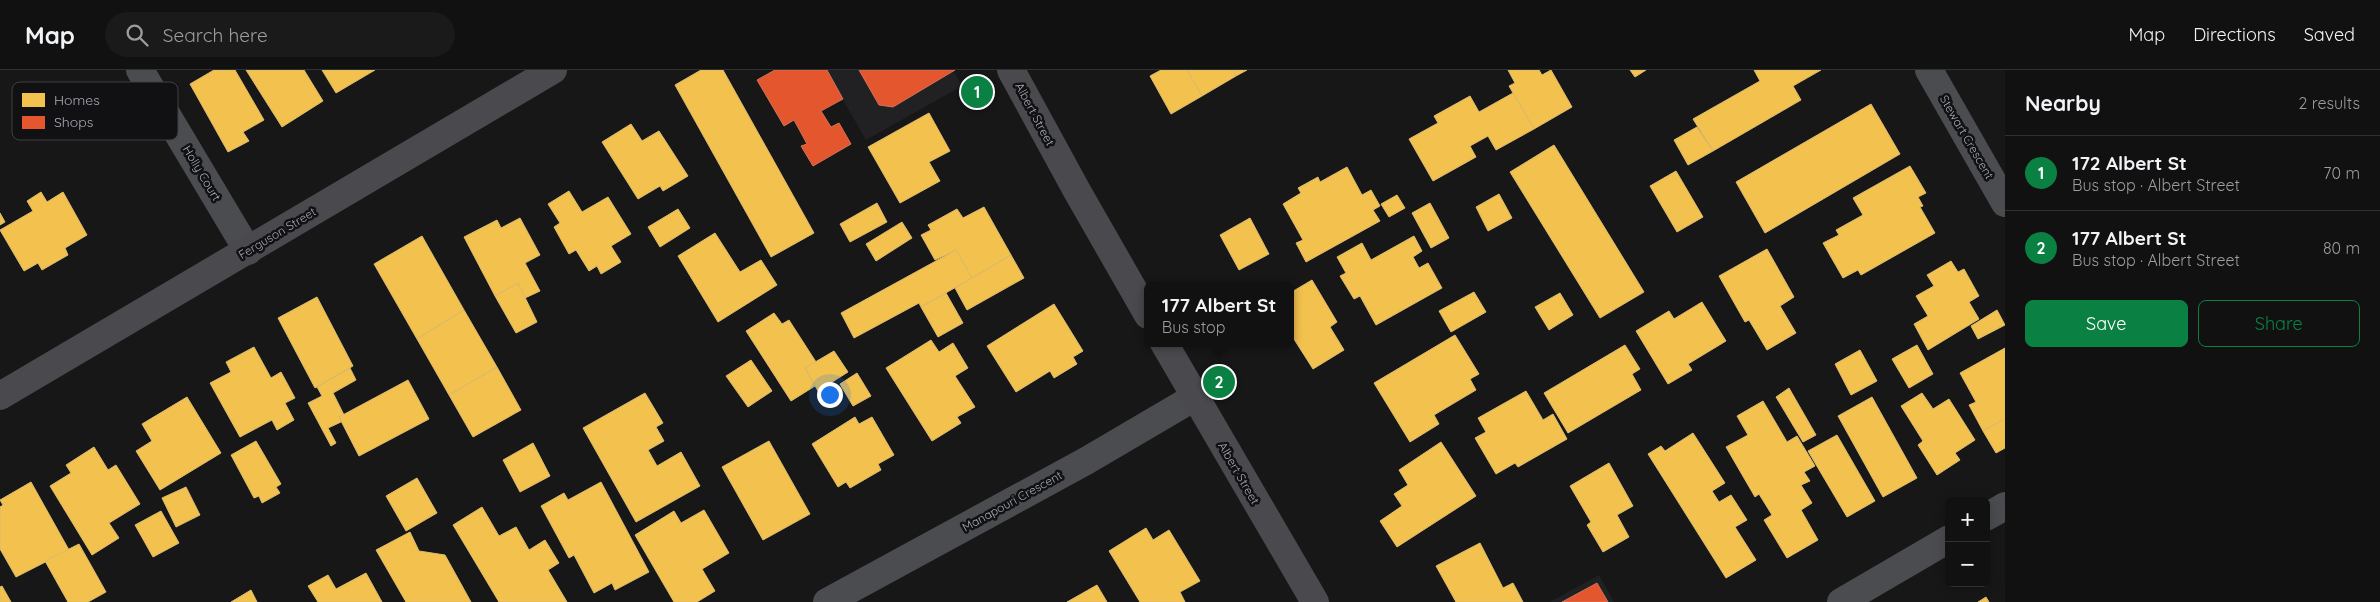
<!DOCTYPE html>
<meta charset="utf-8">
<style>
body{margin:0;font-family:Quicksand,sans-serif;background:#1a1a1a;color:#f1f3f6}
.controls{position:absolute;right:15px;bottom:15px;display:grid;overflow:hidden;border-radius:8px;box-shadow:0 2px 12px #0003}
.controls button{width:45px;height:45px;display:grid;place-items:center;padding:0;border:0;border-bottom:1px solid #303131;background:#111;color:#f1f3f6;font:25px sans-serif}
.you{position:absolute;left:829px;top:324px;width:18px;height:18px;margin:-12px;border:4px solid #fff;border-radius:50%;background:#1a73e8;box-shadow:0 0 0 8px #1a73e833}
.badge{display:grid;place-items:center;width:32px;height:32px;border-radius:50%;background:#0b8043;color:#fff;font-size:16px;font-weight:700}
.pin{position:absolute;translate:-50% -50%;border:2px solid #fff;box-shadow:0 1px 5px #0006}
.popup{position:absolute;left:1144px;top:212px;width:150px;height:65px;box-sizing:border-box;display:grid;place-content:center;border-radius:8px;background:#111;filter:drop-shadow(0 1px 4px #0005);font-size:16px;white-space:nowrap;color:#9c9d9f}
.popup b{font-size:19px;color:#f1f3f6}
.popup::after{content:'';position:absolute;left:50%;top:100%;margin-left:-10px;border:10px solid transparent;border-top-color:#111}
.list{margin:0;padding:0;list-style:none}
h2{display:flex;justify-content:space-between;align-items:center;height:65px;margin:0;padding:0 20px;font-size:21px}
h2 small{font-size:16px;font-weight:400;color:#9c9d9f}
.list li{display:grid;grid-template-columns:32px 1fr auto;gap:15px;align-items:center;box-sizing:border-box;height:75px;padding:0 20px;border-top:1px solid #303131}
.list b{display:block;font-size:19px;white-space:nowrap}
.list p{margin:0;font-size:16px;white-space:nowrap;color:#9c9d9f}
.list em{font-size:16px;font-style:normal;color:#9c9d9f}
.actions{display:flex;gap:10px;padding:15px 20px}
.actions a{flex:1;padding:11px 0;border:1px solid #0b8043;border-radius:8px;text-align:center;font-size:18px;color:#0b8043}
.actions .main{background:#0b8043;color:#fff}
.icon{flex:none;width:28px;height:28px;fill:none;stroke:currentColor;stroke-width:2;stroke-linecap:round;stroke-linejoin:round}
.map{position:relative;flex:none;width:2005px;height:532px;overflow:hidden}
header{display:flex;align-items:center;gap:30px;box-sizing:border-box;height:70px;padding:0 25px;background:#111;border-bottom:1px solid #303131}
header strong{font-size:24px}
nav{display:flex;gap:28px;margin-inline-start:auto;font-size:18px}
.search{width:350px;height:45px;background:#1a1a1a;display:flex;align-items:center;gap:12px;box-sizing:border-box;padding:0 18px;border-radius:28px;color:#9c9d9f;font-size:19px}
main{display:flex}
aside{flex:1;background:#111}
.map>svg:first-child{display:block}
.built{fill:#212123}
.homes{fill:#f2c14e;stroke:#dcbb6e}
.shops{fill:#e4572e;stroke:#d27157}
.lines{fill:none;stroke-linecap:round;stroke-linejoin:round}
.street{stroke:#4b4c50;stroke-width:28}
.secondary{stroke:#4a4a4e;stroke-width:28}
.labels{text-anchor:middle;dominant-baseline:central;stroke-width:5;stroke-linejoin:round;paint-order:stroke}
.street-label{font-size:12px;fill:#a8adb8;stroke:#111113}
.key{fill:#111113;stroke:#3e4045;stroke-width:1}
.key-label{font-size:14px;fill:#a8adb8}
</style>
<header>
<strong>Map</strong>
<div class="search"><svg class="icon" aria-label="search" viewBox="0 0 24 24"><circle cx="10" cy="10" r="6"/><path d="M15 15l6 6"/></svg>Search here</div>
<nav><a>Map</a><a>Directions</a><a>Saved</a></nav>
</header>
<main>
<div class="map">
<svg width="2005" height="532" viewBox="0 0 2005 532">
<rect width="100%" height="100%" fill="#171717"/>
<g class="built">
<path d="M 826,0 L 953,0 L 962,16 L 866,70 Z"/>
<path d="M 1599,505 L 1614,532 L 1550,532 Z"/>
</g>
<g class="homes">
<path d="M 214,0 L 235,0 L 264,50 L 243,62 L 249,71 L 228,82 L 190,14 Z"/>
<path d="M 246,0 L 304,0 L 323,31 L 282,57 Z"/>
<path d="M 322,0 L 375,0 L 336,23 Z"/>
<path d="M 701,0 L 723,0 L 814,163 L 771,187 L 675,15 Z"/>
<path d="M 1161,0 L 1187,0 L 1202,26 L 1171,44 L 1150,6 Z"/>
<path d="M 1187,0 L 1233,0 L 1236,6 L 1202,26 Z"/>
<path d="M 1233,0 L 1247,0 L 1236,6 Z"/>
<path d="M 1508,0 L 1539,0 L 1542,5 L 1551,0 L 1572,37 L 1534,59 L 1509,16 L 1515,13 Z"/>
<path d="M 1630,0 L 1646,0 L 1635,7 Z"/>
<path d="M 1754,0 L 1821,0 L 1793,16 L 1801,30 L 1713,81 L 1693,49 L 1760,11 Z"/>
<path d="M 1513,23 L 1534,59 L 1496,80 L 1488,66 L 1470,76 L 1476,87 L 1433,111 L 1409,69 L 1438,53 L 1434,46 L 1470,26 L 1479,42 Z"/>
<path d="M 1871,34 L 1900,84 L 1765,163 L 1736,112 Z"/>
<path d="M 929,43 L 950,81 L 929,92 L 940,111 L 900,133 L 868,77 Z"/>
<path d="M 631,54 L 642,71 L 659,61 L 688,106 L 663,121 L 660,116 L 638,129 L 602,72 Z"/>
<path d="M 1697,57 L 1713,81 L 1688,95 L 1674,70 Z"/>
<path d="M 1554,75 L 1644,222 L 1600,248 L 1510,102 Z"/>
<path d="M 1910,96 L 1926,123 L 1918,127 L 1923,136 L 1920,137 L 1935,163 L 1861,205 L 1858,200 L 1843,208 L 1823,173 L 1839,165 L 1836,160 L 1863,145 L 1853,128 Z"/>
<path d="M 1347,97 L 1362,125 L 1371,120 L 1380,136 L 1373,140 L 1380,151 L 1306,192 L 1296,173 L 1303,170 L 1283,134 L 1301,123 L 1298,118 L 1318,107 L 1320,112 Z"/>
<path d="M 1676,101 L 1703,147 L 1677,162 L 1650,116 Z"/>
<path d="M 569,121 L 582,142 L 608,127 L 631,164 L 611,176 L 621,192 L 601,204 L 597,196 L 589,201 L 576,180 L 569,184 L 554,157 L 560,153 L 548,134 Z"/>
<path d="M 41,122 L 47,132 L 63,122 L 87,165 L 65,178 L 68,185 L 42,200 L 38,193 L 24,201 L 0,160 L 33,141 L 27,131 Z"/>
<path d="M 1499,124 L 1512,148 L 1488,161 L 1476,137 Z"/>
<path d="M 1397,125 L 1405,138 L 1389,147 L 1381,134 Z"/>
<path d="M 877,133 L 887,152 L 850,172 L 840,154 Z"/>
<path d="M 1430,133 L 1449,168 L 1431,178 L 1412,143 Z"/>
<path d="M 984,137 L 1011,185 L 972,208 L 956,180 L 935,190 L 921,165 L 931,160 L 928,155 L 957,139 L 963,148 Z"/>
<path d="M 678,139 L 690,158 L 660,177 L 648,157 Z"/>
<path d="M 0,143 L 5,152 L 0,155 Z"/>
<path d="M 520,148 L 540,185 L 525,193 L 540,221 L 525,228 L 518,213 L 495,226 L 464,167 L 497,150 L 501,158 Z"/>
<path d="M 1250,148 L 1269,184 L 1239,200 L 1220,165 Z"/>
<path d="M 902,152 L 912,168 L 876,191 L 866,174 Z"/>
<path d="M 715,163 L 740,202 L 761,190 L 777,215 L 718,252 L 678,186 Z"/>
<path d="M 422,166 L 464,240 L 417,269 L 374,194 Z"/>
<path d="M 1414,166 L 1422,181 L 1413,187 L 1419,198 L 1428,193 L 1442,218 L 1376,255 L 1360,226 L 1354,229 L 1340,206 L 1346,203 L 1337,187 L 1362,173 L 1371,190 Z"/>
<path d="M 1767,179 L 1794,227 L 1780,236 L 1796,263 L 1767,280 L 1749,250 L 1745,252 L 1719,206 Z"/>
<path d="M 956,180 L 972,208 L 921,237 L 919,233 L 854,268 L 841,243 Z"/>
<path d="M 1011,185 L 1024,208 L 967,240 L 955,218 Z"/>
<path d="M 1951,191 L 1958,202 L 1964,199 L 1979,226 L 1969,232 L 1979,249 L 1928,280 L 1914,254 L 1928,246 L 1916,226 L 1934,216 L 1927,205 Z"/>
<path d="M 1312,210 L 1337,252 L 1330,257 L 1344,280 L 1313,299 L 1292,266 L 1290,267 L 1290,252 L 1294,250 L 1290,243 L 1290,223 Z"/>
<path d="M 518,213 L 537,252 L 516,263 L 495,226 Z"/>
<path d="M 1474,222 L 1486,242 L 1451,262 L 1439,241 Z"/>
<path d="M 946,223 L 963,253 L 938,267 L 921,237 Z"/>
<path d="M 1560,223 L 1573,245 L 1549,260 L 1535,237 Z"/>
<path d="M 317,227 L 353,296 L 315,318 L 278,248 Z"/>
<path d="M 1702,232 L 1726,271 L 1688,294 L 1692,300 L 1668,314 L 1636,261 L 1669,241 L 1674,249 Z"/>
<path d="M 1054,234 L 1083,281 L 1073,287 L 1077,294 L 1054,308 L 1050,301 L 1016,322 L 987,276 Z"/>
<path d="M 464,240 L 497,297 L 449,325 L 417,269 Z"/>
<path d="M 1997,240 L 2005,255 L 1978,269 L 1971,256 Z"/>
<path d="M 774,243 L 782,254 L 789,250 L 816,292 L 805,298 L 815,316 L 791,331 L 746,261 Z"/>
<path d="M 1455,265 L 1479,304 L 1470,309 L 1476,320 L 1434,345 L 1439,354 L 1410,372 L 1374,313 Z"/>
<path d="M 931,270 L 939,282 L 953,273 L 968,298 L 955,306 L 975,337 L 957,347 L 961,353 L 932,371 L 886,298 Z"/>
<path d="M 1625,275 L 1640,299 L 1632,304 L 1641,320 L 1568,363 L 1544,323 Z"/>
<path d="M 1917,275 L 1933,304 L 1909,318 L 1892,289 Z"/>
<path d="M 254,277 L 271,308 L 281,302 L 295,328 L 285,333 L 294,350 L 277,360 L 272,350 L 240,367 L 210,313 L 231,302 L 226,292 Z"/>
<path d="M 2005,278 L 2005,349 L 1983,361 L 1969,335 L 1976,332 L 1960,303 Z"/>
<path d="M 1860,280 L 1877,311 L 1851,325 L 1835,294 Z"/>
<path d="M 834,281 L 848,302 L 818,321 L 805,298 Z"/>
<path d="M 751,290 L 772,321 L 748,337 L 726,306 Z"/>
<path d="M 497,297 L 521,340 L 473,367 L 449,325 Z"/>
<path d="M 350,298 L 356,310 L 333,323 L 344,345 L 339,347 L 341,352 L 328,358 L 336,373 L 331,376 L 308,333 L 322,326 L 317,317 Z"/>
<path d="M 857,303 L 871,326 L 853,336 L 840,314 Z"/>
<path d="M 408,310 L 429,349 L 359,386 L 339,347 Z"/>
<path d="M 1789,318 L 1816,365 L 1803,372 L 1776,327 Z"/>
<path d="M 1526,321 L 1543,350 L 1553,344 L 1567,369 L 1518,397 L 1515,393 L 1496,404 L 1475,368 L 1486,362 L 1478,348 Z"/>
<path d="M 645,323 L 663,353 L 656,357 L 664,371 L 648,380 L 657,396 L 681,382 L 700,416 L 636,452 L 583,358 Z"/>
<path d="M 1922,323 L 1933,339 L 1949,329 L 1975,370 L 1955,383 L 1960,390 L 1937,405 L 1918,375 L 1923,371 L 1901,336 Z"/>
<path d="M 187,327 L 221,383 L 160,420 L 136,381 L 152,371 L 142,354 Z"/>
<path d="M 1872,327 L 1917,408 L 1883,427 L 1838,346 Z"/>
<path d="M 1763,331 L 1787,372 L 1797,366 L 1815,396 L 1804,402 L 1810,411 L 1801,415 L 1812,433 L 1801,440 L 1818,470 L 1787,488 L 1764,450 L 1772,445 L 1759,424 L 1755,427 L 1726,377 L 1748,365 L 1737,346 Z"/>
<path d="M 855,347 L 859,354 L 872,347 L 894,385 L 878,394 L 881,400 L 850,418 L 846,412 L 838,417 L 812,374 Z"/>
<path d="M 2005,349 L 2005,378 L 1996,383 L 1983,361 Z"/>
<path d="M 1693,363 L 1725,413 L 1712,421 L 1719,432 L 1731,425 L 1747,450 L 1735,457 L 1756,490 L 1726,508 L 1648,384 L 1661,376 L 1665,381 Z"/>
<path d="M 1837,365 L 1875,431 L 1847,447 L 1808,381 Z"/>
<path d="M 256,371 L 281,414 L 276,417 L 280,423 L 262,433 L 259,426 L 254,428 L 231,385 Z"/>
<path d="M 769,371 L 810,444 L 763,470 L 722,397 Z"/>
<path d="M 1441,372 L 1476,426 L 1397,477 L 1380,451 L 1402,436 L 1394,424 L 1408,415 L 1399,400 Z"/>
<path d="M 533,373 L 550,406 L 520,422 L 503,390 Z"/>
<path d="M 94,377 L 108,400 L 116,395 L 140,434 L 109,453 L 119,468 L 92,485 L 50,416 L 71,403 L 66,395 Z"/>
<path d="M 1609,393 L 1633,436 L 1617,445 L 1629,467 L 1603,482 L 1587,455 L 1591,452 L 1570,416 Z"/>
<path d="M 417,408 L 437,443 L 406,461 L 386,426 Z"/>
<path d="M 31,412 L 69,480 L 16,507 L 0,479 L 0,437 L 3,435 L 0,430 Z"/>
<path d="M 601,412 L 649,502 L 615,520 L 612,513 L 594,523 L 574,485 L 569,488 L 541,436 L 564,423 L 568,430 Z"/>
<path d="M 186,417 L 200,445 L 176,457 L 162,428 Z"/>
<path d="M 482,437 L 499,466 L 516,457 L 529,480 L 545,470 L 559,493 L 548,500 L 567,532 L 499,532 L 453,455 Z"/>
<path d="M 704,440 L 729,483 L 702,499 L 715,521 L 697,532 L 674,532 L 635,465 L 674,441 L 681,453 Z"/>
<path d="M 161,441 L 179,473 L 153,487 L 135,455 Z"/>
<path d="M 1146,458 L 1153,470 L 1169,460 L 1200,511 L 1180,522 L 1185,532 L 1140,532 L 1109,481 Z"/>
<path d="M 410,462 L 419,481 L 445,485 L 471,532 L 406,532 L 376,480 Z"/>
<path d="M 1480,473 L 1503,518 L 1513,513 L 1523,532 L 1456,532 L 1436,496 Z"/>
<path d="M 79,474 L 106,522 L 88,532 L 68,532 L 45,491 Z"/>
<path d="M 366,503 L 382,532 L 318,532 L 308,516 L 328,505 L 336,519 Z"/>
<path d="M 1097,515 L 1107,532 L 1067,532 Z"/>
<path d="M 2,516 L 11,532 L 0,532 L 0,517 Z"/>
<path d="M 251,520 L 257,532 L 231,532 Z"/>
<path d="M 1986,527 L 1989,532 L 1978,532 Z"/>
</g>
<g class="shops">
<path d="M 775,0 L 827,0 L 843,29 L 821,41 L 831,57 L 839,53 L 851,74 L 813,96 L 801,76 L 807,74 L 794,50 L 784,56 L 757,10 Z"/>
<path d="M 859,0 L 955,0 L 893,37 L 879,35 Z"/>
<path d="M 1597,513 L 1608,532 L 1562,532 Z"/>
</g>
<g class="lines">
<g class="street">
<path d="M 140,0 L 248,181"/>
<path d="M 1929,0 L 2005,133"/>
<path d="M 1986,447 L 2005,436"/>
<path d="M 827,532 L 1086,391 L 1195,327"/>
<path d="M 1841,532 L 1949,469"/>
</g>
<g class="secondary">
<path d="M 1011,0 L 1077,121 L 1148,245"/>
<path d="M 1164,273 L 1315,532"/>
<path d="M 0,326 L 553,0"/>
</g>
</g>
<g class="labels">
<g class="street-label">
<text transform="translate(1035 44) rotate(62)">Albert Street</text>
<text transform="translate(1967 67) rotate(60)">Stewart Crescent</text>
<text transform="translate(202 103) rotate(59)">Holly Court</text>
<text transform="translate(277 163) rotate(-31)">Ferguson Street</text>
<text transform="translate(1239 403) rotate(60)">Albert Street</text>
<text transform="translate(1012 431) rotate(-29)">Manapouri Crescent</text>
</g>
</g>
<rect x="12" y="12" width="166" height="58" rx="8" class="key"/>
<rect x="22" y="23" width="23" height="14" fill="#f2c14e"/>
<rect x="22" y="46" width="23" height="13" fill="#e4572e"/>
<g class="key-label">
<text x="54" y="35">Homes</text>
<text x="54" y="57">Shops</text>
</g>
</svg>
<div class="controls">
<button>+</button>
<button>−</button>
</div>
<div class="you"></div>
<div class="pin badge" style="left:977px;top:22px">1</div>
<div class="pin badge" style="left:1219px;top:312px">2</div>
<div class="popup"><b>177 Albert St</b>Bus stop</div>
</div>
<aside>
<h2>Nearby<small>2 results</small></h2>
<ul class="list">
<li><span class="badge">1</span><div><b>172 Albert St</b><p>Bus stop · Albert Street</p></div><em>70 m</em></li>
<li><span class="badge">2</span><div><b>177 Albert St</b><p>Bus stop · Albert Street</p></div><em>80 m</em></li>
</ul>
<div class="actions"><a class="main">Save</a><a>Share</a></div>
</aside>
</main>
